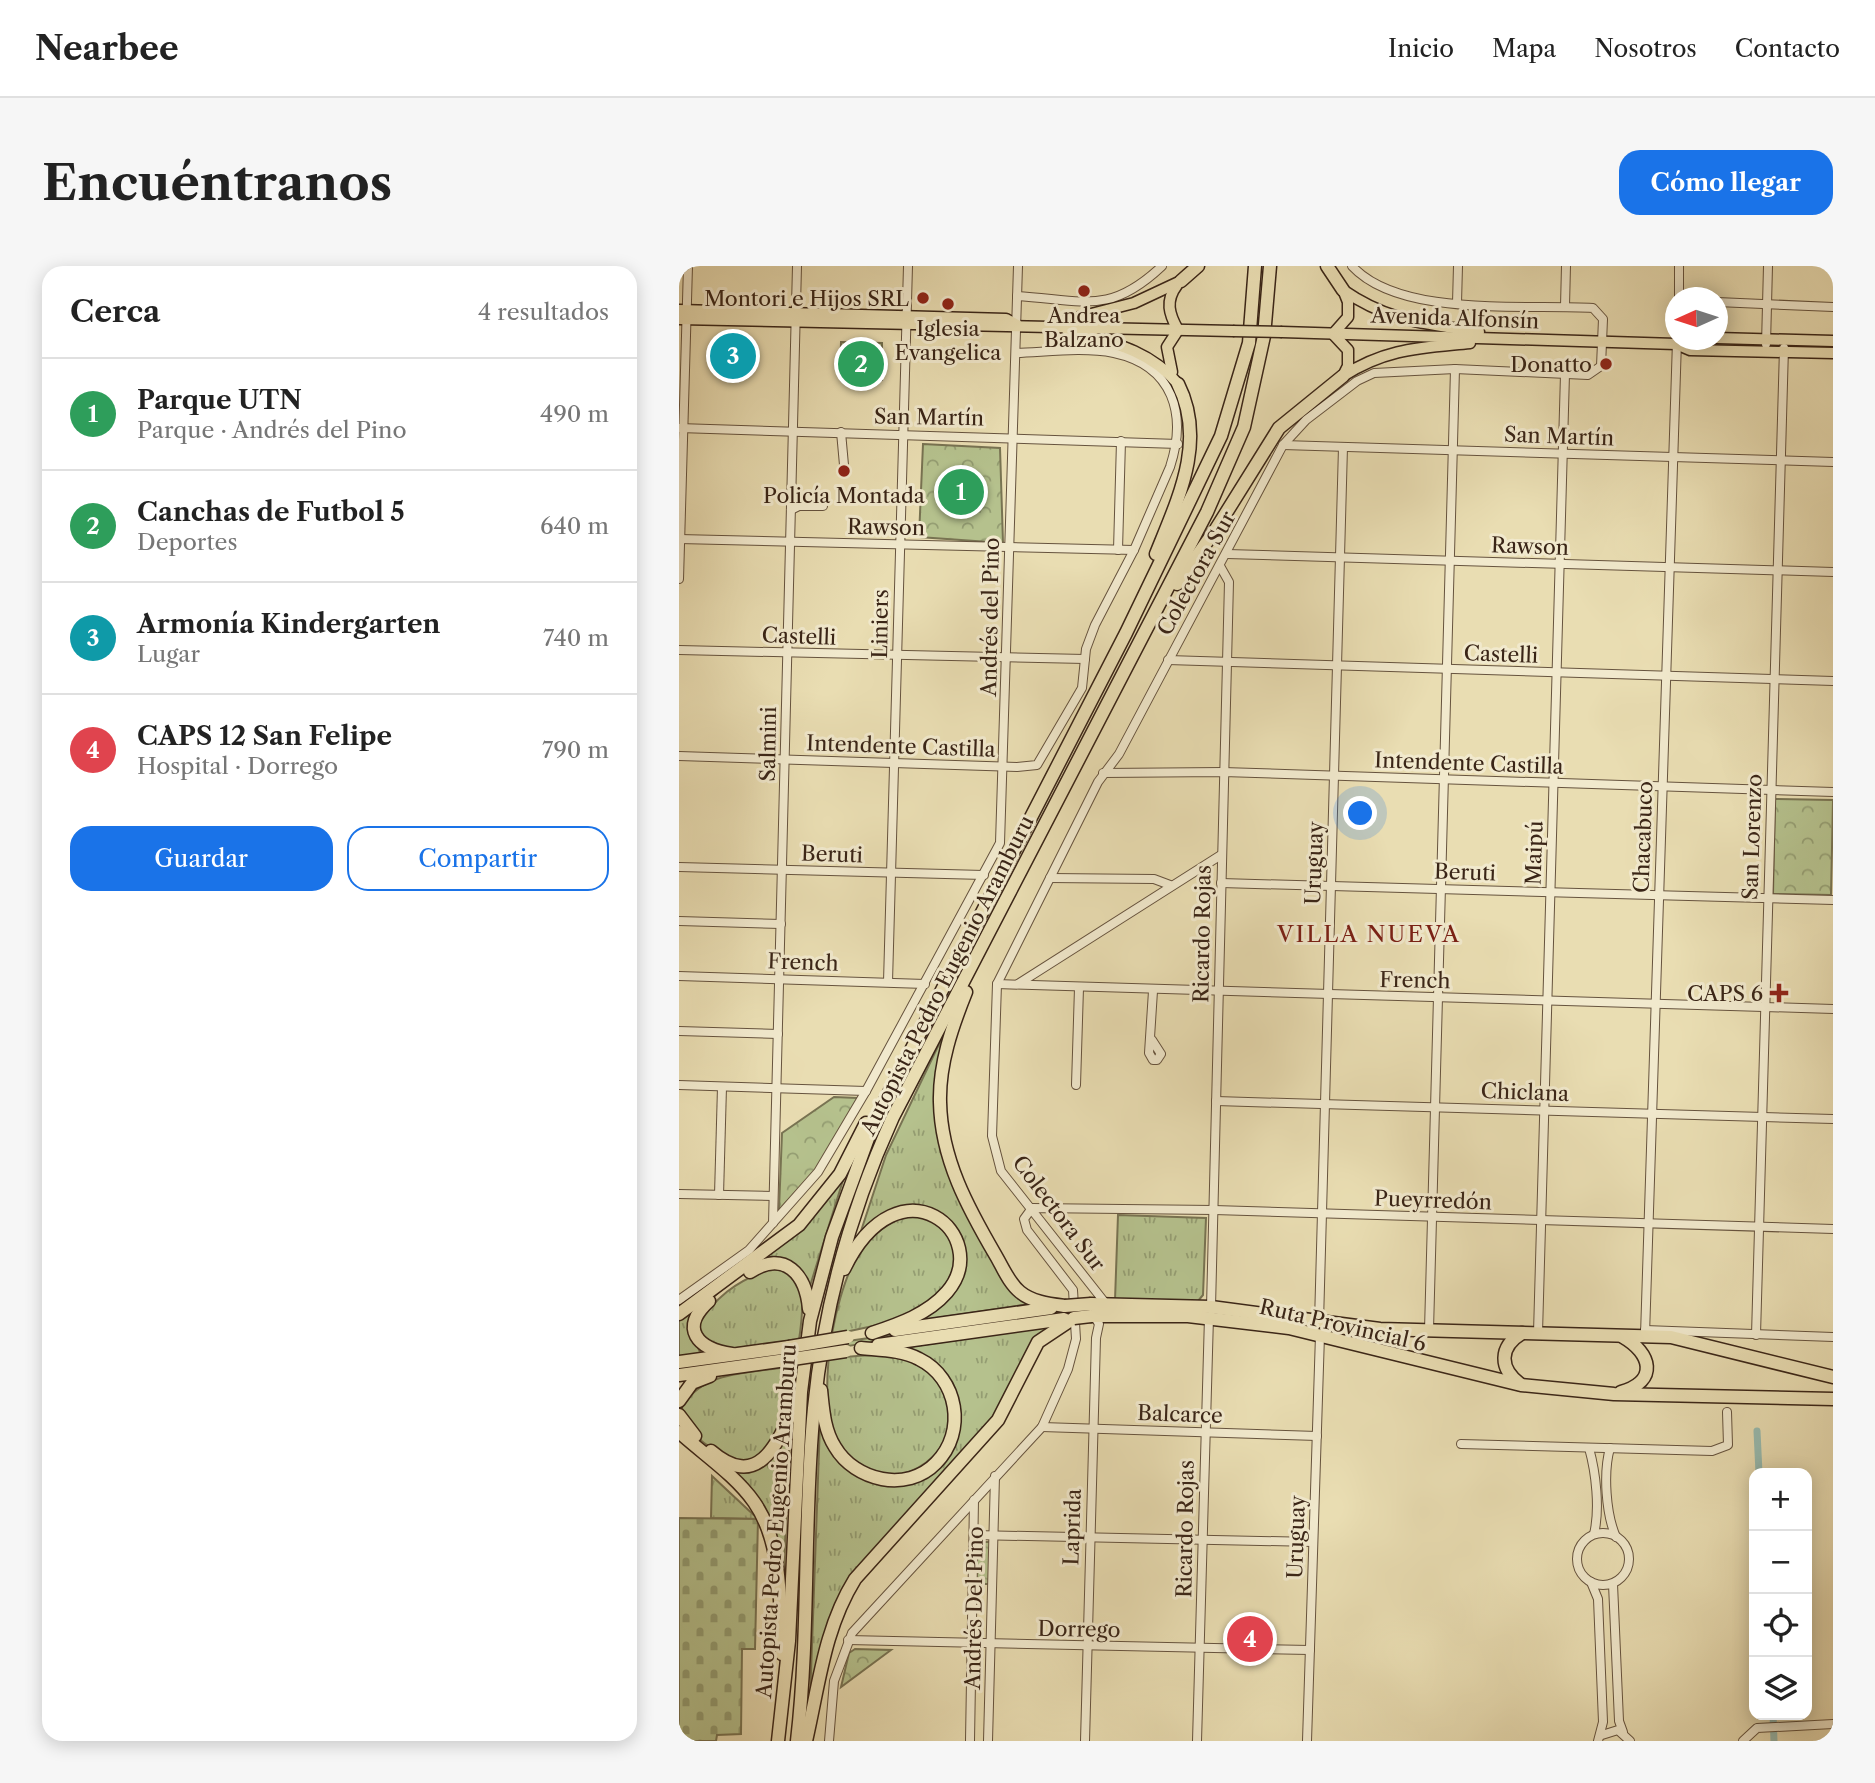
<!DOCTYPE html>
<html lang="es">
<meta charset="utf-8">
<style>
body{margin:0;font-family:"Libre Caslon Text",serif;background:#f6f6f6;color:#222}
.controls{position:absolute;right:21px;bottom:21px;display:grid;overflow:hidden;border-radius:14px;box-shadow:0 4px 18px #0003}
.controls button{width:63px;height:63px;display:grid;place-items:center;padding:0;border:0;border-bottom:2px solid #e0e0e0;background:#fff;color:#222;font:35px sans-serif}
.compass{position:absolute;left:986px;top:21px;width:63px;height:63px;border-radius:50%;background:#fff;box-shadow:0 4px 18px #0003;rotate:267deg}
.you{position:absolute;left:682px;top:548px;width:24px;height:24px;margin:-18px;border:5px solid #fff;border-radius:50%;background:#1a73e8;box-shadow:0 0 0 10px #1a73e833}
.badge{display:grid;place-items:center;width:46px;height:46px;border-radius:50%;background:#1a73e8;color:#fff;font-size:23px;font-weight:700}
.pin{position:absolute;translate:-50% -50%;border:4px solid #fff;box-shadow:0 2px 7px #0006}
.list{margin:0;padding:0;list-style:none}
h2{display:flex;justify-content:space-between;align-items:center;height:91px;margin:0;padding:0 28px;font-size:30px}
h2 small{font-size:23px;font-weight:400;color:#767676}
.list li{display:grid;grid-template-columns:46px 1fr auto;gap:21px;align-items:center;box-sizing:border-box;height:112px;padding:0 28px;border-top:2px solid #e0e0e0}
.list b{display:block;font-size:26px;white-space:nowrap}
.list p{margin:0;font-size:23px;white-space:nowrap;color:#767676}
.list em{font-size:23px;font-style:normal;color:#767676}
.actions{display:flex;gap:14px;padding:21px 28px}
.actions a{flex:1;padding:16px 0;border:2px solid #1a73e8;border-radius:21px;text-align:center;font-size:24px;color:#1a73e8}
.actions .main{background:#1a73e8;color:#fff}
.icon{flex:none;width:38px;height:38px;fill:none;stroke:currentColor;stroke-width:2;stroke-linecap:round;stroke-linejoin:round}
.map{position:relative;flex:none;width:1154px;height:1475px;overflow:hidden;border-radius:21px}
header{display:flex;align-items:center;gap:42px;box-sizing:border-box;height:98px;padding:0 35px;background:#fff;border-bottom:2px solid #e0e0e0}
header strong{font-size:33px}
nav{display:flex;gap:38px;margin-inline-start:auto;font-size:24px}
.intro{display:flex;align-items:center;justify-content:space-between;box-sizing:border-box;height:168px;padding:0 42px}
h1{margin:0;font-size:49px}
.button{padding:18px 32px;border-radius:21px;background:#1a73e8;color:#fff;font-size:24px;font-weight:700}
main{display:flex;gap:42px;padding:0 42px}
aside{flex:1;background:#fff;border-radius:21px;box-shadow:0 4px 18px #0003}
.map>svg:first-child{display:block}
.grass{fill:url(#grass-tufts);stroke:#787352;stroke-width:2}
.forest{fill:url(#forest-crowns);stroke:#787352;stroke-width:2}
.cemetery{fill:url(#cemetery-stones);stroke:#787352;stroke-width:2}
.garden{fill:#b5c18d;stroke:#787352;stroke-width:2}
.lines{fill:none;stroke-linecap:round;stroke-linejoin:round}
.canal{stroke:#97bbb0;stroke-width:7}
.minor-casing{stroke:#66533e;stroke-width:10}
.major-casing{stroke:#3a2517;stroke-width:13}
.highway-casing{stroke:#3a2517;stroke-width:15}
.minor{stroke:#f1e9cd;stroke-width:8}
.major{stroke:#e9ddb2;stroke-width:10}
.highway{stroke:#e9ddb2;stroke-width:12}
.major-bridge-casing{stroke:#3a2517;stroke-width:13;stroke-linecap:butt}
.highway-bridge-casing{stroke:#3a2517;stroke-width:15;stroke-linecap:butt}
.major-bridge{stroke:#e9ddb2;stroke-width:10}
.highway-bridge{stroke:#e9ddb2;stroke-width:12}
.poi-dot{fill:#8f2418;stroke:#f1e9cd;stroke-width:2.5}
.labels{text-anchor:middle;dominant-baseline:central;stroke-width:6;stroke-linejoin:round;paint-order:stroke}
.poi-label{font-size:21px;fill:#3a2517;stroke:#f1e9cd;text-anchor:end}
.street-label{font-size:21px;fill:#3a2517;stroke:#f1e9cd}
.neighbourhood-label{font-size:23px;letter-spacing:2px;fill:#7a1f14;stroke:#f1e9cd}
</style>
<header>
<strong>Nearbee</strong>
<nav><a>Inicio</a><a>Mapa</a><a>Nosotros</a><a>Contacto</a></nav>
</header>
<div class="intro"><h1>Encuéntranos</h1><a class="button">Cómo llegar</a></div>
<main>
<aside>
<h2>Cerca<small>4 resultados</small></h2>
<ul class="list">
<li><span class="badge" style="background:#2e9e5b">1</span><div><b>Parque UTN</b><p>Parque · Andrés del Pino</p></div><em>490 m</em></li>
<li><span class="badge" style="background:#2e9e5b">2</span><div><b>Canchas de Futbol 5</b><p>Deportes</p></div><em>640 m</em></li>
<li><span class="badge" style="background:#0f9aa8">3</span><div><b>Armonía Kindergarten</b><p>Lugar</p></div><em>740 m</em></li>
<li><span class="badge" style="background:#e0444e">4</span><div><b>CAPS 12 San Felipe</b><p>Hospital · Dorrego</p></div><em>790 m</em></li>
</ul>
<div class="actions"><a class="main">Guardar</a><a>Compartir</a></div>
</aside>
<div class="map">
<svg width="1154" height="1475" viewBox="0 0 1154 1475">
<defs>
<pattern id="grass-tufts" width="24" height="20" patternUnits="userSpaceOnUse" patternTransform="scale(1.75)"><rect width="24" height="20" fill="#b5c18d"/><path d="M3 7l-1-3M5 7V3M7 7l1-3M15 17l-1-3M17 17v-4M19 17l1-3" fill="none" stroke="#949d72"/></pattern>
<pattern id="forest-crowns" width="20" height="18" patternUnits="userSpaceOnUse" patternTransform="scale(1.75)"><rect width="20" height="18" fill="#b5c18d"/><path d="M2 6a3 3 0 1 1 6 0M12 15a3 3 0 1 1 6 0" fill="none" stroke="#949d72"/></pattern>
<pattern id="cemetery-stones" width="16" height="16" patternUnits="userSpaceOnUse" patternTransform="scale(1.75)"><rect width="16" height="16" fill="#b5c18d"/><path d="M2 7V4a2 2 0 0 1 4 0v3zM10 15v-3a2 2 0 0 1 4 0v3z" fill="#949d72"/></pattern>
</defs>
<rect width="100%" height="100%" fill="#e9ddb2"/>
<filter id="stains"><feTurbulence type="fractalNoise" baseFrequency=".00286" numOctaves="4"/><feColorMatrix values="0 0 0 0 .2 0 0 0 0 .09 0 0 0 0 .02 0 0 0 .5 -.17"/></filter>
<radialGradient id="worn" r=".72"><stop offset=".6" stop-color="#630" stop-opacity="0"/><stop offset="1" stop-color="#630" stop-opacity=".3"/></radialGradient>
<g class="grass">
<path d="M 273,751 L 266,779 L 268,895 L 351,1038 L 237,1055 C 277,1027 284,1027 283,976 L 233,940 L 210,945 L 180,971 L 207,889 Z"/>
<path d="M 166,908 L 131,1020 L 119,1004 L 74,1000 C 45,1022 0,1048 22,1088 L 0,1091 L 0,1052 L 75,997 Z"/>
<path d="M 439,949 L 527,952 L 524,1029 L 519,1035 L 436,1034 Z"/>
<path d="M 224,950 C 231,951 244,949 250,953 C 295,973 275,1022 243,1042 C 223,1055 194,1060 171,1065 L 169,1075 L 379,1045 L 379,1049 L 168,1080 L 167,1091 C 205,1086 250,1089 266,1130 C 288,1184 223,1231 175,1199 C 127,1166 153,1028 180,987 C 193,969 204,960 224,950 Z"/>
<path d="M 93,1002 L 107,1005 C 111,1010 119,1016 121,1021 C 131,1046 105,1161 88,1182 C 83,1189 73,1193 66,1197 C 41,1190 3,1170 3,1140 C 25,1105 69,1107 108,1101 L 110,1075 L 42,1084 L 17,1064 C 34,1031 58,1015 93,1002 Z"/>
<path d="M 373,1060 L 325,1140 L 178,1305 L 131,1434 L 141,1157 L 190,1215 L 260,1202 L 278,1134 L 230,1081 Z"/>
<path d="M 0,1158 L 42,1198 L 64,1205 L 111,1159 L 104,1327 L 90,1256 L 0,1162 Z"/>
<path d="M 33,1210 L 79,1253 L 32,1252 Z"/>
</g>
<g class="forest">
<path d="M 244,178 L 321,182 L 324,277 L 240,271 Z"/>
<path d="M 1096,533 L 1154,534 L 1152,629 L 1094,628 Z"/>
<path d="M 155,831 L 179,832 L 137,904 L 100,944 L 103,867 Z"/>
<path d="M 297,1276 L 311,1276 L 310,1318 L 297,1318 Z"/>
<path d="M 176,1383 L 212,1384 L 162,1421 L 170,1387 Z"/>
</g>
<path class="cemetery" d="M 0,1252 L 79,1253 L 76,1383 L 63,1383 L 62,1468 L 38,1469 L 37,1475 L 0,1475 Z"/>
<path class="garden" d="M 162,76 L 203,77 L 203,114 L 161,113 Z"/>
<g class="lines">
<g class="canal">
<path d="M 1078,1165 L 1080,1207"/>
<path d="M 1094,1449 L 1095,1475"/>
</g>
<g class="minor-casing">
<g id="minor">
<path d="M 338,30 C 404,34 430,50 483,0"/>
<path d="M 1000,32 L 1000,0"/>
<path d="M 1038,36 L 1154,41"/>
<path d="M 778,37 L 779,0"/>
<path d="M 886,40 L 887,0"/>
<path d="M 1087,78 L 1089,0"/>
<path d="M 0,162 L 499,178"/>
<path d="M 162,166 L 165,199"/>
<path d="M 604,179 L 1154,196"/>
<path d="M 112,244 L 120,240 L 144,240"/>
<path d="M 0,273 L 455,284"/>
<path d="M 439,284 L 442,175"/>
<path d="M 548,288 L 1154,306"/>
<path d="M 0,313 L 9,0"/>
<path d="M 0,384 L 406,393"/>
<path d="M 489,394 L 1154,415"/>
<path d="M 0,490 L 338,501 L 358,499 L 403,422 L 407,383 L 416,359 L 455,284 L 491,201 C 508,149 495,100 435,87 C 404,81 368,86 337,87"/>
<path d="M 424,507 L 544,506 L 1154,526"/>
<path d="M 0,601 L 305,609"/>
<path d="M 371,612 L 475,613 L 491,619"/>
<path d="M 542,617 L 1154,634"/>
<path d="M 0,655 L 102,658"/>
<path d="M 0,710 L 246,718"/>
<path d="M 209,716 L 229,0"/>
<path d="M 318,718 L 1154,743"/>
<path d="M 339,718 L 542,589"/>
<path d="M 0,765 L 99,768"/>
<path d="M 473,774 L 482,788 L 478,794 L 474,794 L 470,787 L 474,725"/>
<path d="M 0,819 L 187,825"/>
<path d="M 397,819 L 400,722"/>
<path d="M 537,835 L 1154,853"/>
<path d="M 0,928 L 94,930"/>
<path d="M 40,929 L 43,821"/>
<path d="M 94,957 L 118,0"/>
<path d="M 0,1034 L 70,984 L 139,906 L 187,825 L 321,577 L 339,0"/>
<path d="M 427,1038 L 322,905 L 313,870 L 318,718 L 419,516 L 440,488 L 604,179 L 627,154 L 678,115 L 695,107 L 776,103 L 909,109 L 922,100 L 924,53 L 914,42 C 846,38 721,52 673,0"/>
<path d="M 532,1041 L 550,316 L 541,300"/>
<path d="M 640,1056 L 664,181"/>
<path d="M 750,1064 L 776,103"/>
<path d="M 966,1064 L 1154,1071"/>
<path d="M 859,1067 L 886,108"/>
<path d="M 966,1069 L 998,75"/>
<path d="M 1077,1069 L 1105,82"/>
<path d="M 363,1161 L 638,1170"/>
<path d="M 782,1178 L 1033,1185 L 1049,1179 L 1048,1146"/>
<path d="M 910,1182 C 917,1207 921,1243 915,1268"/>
<path d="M 931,1182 C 924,1207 927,1248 937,1271"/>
<circle cx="924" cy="1293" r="26"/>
<path d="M 295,1269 L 634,1276"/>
<path d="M 912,1316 L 919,1333 L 924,1456 L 919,1475"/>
<path d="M 934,1318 L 940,1455 L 944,1466"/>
<path d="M 169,1374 L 631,1384"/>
<path d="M 923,1469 L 939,1464 L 951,1475"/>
<path d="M 150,1475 L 155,1415 L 173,1367 L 363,1161 L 389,1103 L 397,1073 L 394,1024 L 348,964 L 345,953 L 353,942 L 535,944 L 1154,963"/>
<path d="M 291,1475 L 295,1234"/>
<path d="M 309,1475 L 316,1210"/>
<path d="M 406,1475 L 417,1072 L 420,1058 L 415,1050"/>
<path d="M 518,1475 L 530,1051"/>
<path d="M 628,1475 L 641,1069"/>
<path d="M 1064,1475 L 1078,1462 L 1154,1458"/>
</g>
</g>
<g class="major-casing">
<g id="major">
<path d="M 498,19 C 486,35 490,48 499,64"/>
<path d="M 664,24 C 710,56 746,57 800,66"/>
<path d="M 0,44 L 327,53 L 338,59"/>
<path d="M 0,53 L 554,65"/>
<path d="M 381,56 L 455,37 L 502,15"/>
<path d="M 388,64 C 430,76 470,83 499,118"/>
<path d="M 603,66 L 997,78 L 1011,84 L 1154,87"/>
<path d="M 654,68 L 669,51 L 669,36 L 665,26"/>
<path d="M 654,68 L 669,84 L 669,100 L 664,110"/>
<path d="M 1038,72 L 1154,75"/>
<path d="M 493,106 L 488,81 L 499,64"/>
<path d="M 664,110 C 708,82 741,82 791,77"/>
</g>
</g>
<g class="highway-casing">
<g id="highway">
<path d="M 648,0 L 664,24"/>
<path d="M 502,15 L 519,0"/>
<path d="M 477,288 C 499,233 528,175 499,118"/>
<path d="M 498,318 L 537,263 L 600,162 L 664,110"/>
<path d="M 287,726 C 273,761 260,798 261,836 C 262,893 289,942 317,990 C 324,1002 330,1017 341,1026 C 353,1036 371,1038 386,1040"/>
<path d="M 165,1003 C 221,888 316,970 268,1026 C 249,1048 220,1058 193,1067"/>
<path d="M 71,1006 C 106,983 127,1009 130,1043"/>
<path d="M 30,1035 C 0,1062 18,1083 53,1088"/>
<path d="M 412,1038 L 532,1041 L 701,1063 L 992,1071 L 1154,1111"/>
<path d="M 0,1048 L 120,959 L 161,908 L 187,857"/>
<path d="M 412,1050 L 509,1050 L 610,1062 L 842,1119 L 935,1128 L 1154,1133"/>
<path d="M 216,1064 L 372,1042"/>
<path d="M 199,1079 L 385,1053"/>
<path d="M 0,1096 L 110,1081"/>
<path d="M 0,1109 L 107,1094"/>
<path d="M 841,1118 C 820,1102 820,1081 843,1067"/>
<path d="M 142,1124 C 144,1143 145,1164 156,1181 C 176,1215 228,1227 257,1197 C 288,1166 279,1112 240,1093 C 223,1084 202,1084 182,1082"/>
<path d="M 942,1126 C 980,1115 972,1087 944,1071"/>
<path d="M 0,1135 L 13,1117 L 31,1110"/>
<path d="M 0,1149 L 16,1170"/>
<path d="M 0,1166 C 24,1188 56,1209 75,1236 C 104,1277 101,1340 103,1388"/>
<path d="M 32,1185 C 81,1227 100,1174 117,1136"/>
<path d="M 99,1475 L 110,1375 L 122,1126 L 131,1055 L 153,971 L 195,856 L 447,367 L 542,170 L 570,77 L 576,0"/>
<path d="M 118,1475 C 131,1364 124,1252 135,1142 C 145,1041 172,943 214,851 L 528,246 L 565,161 L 585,70 L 591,0"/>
<path d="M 127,1475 C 140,1419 145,1363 176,1313 L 319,1154 L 359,1076 L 395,1052"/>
</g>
</g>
<use href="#minor" class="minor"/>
<use href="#major" class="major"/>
<use href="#highway" class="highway"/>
<g class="major-bridge-casing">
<path id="major-bridge" d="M 554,65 L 603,66"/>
</g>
<g class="highway-bridge-casing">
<g id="highway-bridge">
<path d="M 386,1040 L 412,1038"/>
<path d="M 395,1052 L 412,1050"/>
<path d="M 110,1081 L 169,1071"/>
<path d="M 107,1094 L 167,1085"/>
</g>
</g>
<use href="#major-bridge" class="major-bridge"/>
<use href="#highway-bridge" class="highway-bridge"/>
</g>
<g class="poi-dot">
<circle cx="405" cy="25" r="7"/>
<circle cx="244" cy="32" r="7"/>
<circle cx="269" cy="38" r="7"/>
<circle cx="927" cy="98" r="7"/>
<circle cx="165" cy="205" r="7"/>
<path d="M1096.5 716.5h7v7h7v7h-7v7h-7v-7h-7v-7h7z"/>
</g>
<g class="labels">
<g class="poi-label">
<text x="230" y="32">Montori e Hijos SRL</text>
<text x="405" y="49" text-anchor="middle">Andrea<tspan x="405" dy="24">Balzano</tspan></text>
<text x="269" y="62" text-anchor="middle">Iglesia<tspan x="269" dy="24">Evangelica</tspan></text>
<text x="913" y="98">Donatto</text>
<text x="165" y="229" text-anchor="middle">Policía Montada</text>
<text x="1084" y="727">CAPS 6</text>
</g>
<g class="street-label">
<text transform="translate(776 52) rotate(2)">Avenida Alfonsín</text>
<text transform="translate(250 151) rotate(1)">San Martín</text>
<text transform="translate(880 170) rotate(2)">San Martín</text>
<text transform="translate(207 261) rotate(1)">Rawson</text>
<text transform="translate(851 280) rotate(2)">Rawson</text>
<text transform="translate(517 307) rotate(-61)">Colectora Sur</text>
<text transform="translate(311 351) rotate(-89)">Andrés del Pino</text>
<text transform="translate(201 358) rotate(-89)">Liniers</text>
<text transform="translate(120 370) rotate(2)">Castelli</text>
<text transform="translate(822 388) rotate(2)">Castelli</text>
<text transform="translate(89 478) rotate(-89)">Salmini</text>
<text transform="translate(222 480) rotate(2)">Intendente Castilla</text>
<text transform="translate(790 497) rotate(2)">Intendente Castilla</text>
<text transform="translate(964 571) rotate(-88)">Chacabuco</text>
<text transform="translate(1073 571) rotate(-88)">San Lorenzo</text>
<text transform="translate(855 587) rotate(-88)">Maipú</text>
<text transform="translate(153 588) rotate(2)">Beruti</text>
<text transform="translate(635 597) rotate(-88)">Uruguay</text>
<text transform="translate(786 606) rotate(2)">Beruti</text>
<text transform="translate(523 668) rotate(-89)">Ricardo Rojas</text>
<text transform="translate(124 696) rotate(2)">French</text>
<text transform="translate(268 709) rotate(-63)">Autopista Pedro Eugenio Aramburu</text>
<text transform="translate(736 714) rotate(1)">French</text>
<text transform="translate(846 826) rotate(2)">Chiclana</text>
<text transform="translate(754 934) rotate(2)">Pueyrredón</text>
<text transform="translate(380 947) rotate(53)">Colectora Sur</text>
<text transform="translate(664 1059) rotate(13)">Ruta Provincial 6</text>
<text transform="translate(501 1148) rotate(2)">Balcarce</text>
<text transform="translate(97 1255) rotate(-86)">Autopista Pedro Eugenio Aramburu</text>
<text transform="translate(393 1261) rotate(-88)">Laprida</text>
<text transform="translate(506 1263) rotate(-89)">Ricardo Rojas</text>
<text transform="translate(617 1271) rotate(-88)">Uruguay</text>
<text transform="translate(295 1342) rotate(-89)">Andrés Del Pino</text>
<text transform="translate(400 1363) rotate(1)">Dorrego</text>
</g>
<g class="neighbourhood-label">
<text x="690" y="668">VILLA NUEVA</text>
</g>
</g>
<rect width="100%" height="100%" filter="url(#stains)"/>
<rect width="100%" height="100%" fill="url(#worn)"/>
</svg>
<div class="controls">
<button>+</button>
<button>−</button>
<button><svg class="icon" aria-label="locate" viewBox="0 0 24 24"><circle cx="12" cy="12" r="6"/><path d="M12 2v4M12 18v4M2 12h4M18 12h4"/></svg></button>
<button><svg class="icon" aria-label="layers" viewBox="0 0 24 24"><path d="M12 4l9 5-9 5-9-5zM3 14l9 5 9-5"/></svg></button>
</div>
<svg class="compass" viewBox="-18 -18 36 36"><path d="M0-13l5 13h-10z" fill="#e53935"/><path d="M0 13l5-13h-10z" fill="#767676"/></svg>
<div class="you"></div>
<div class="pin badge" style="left:282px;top:226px;background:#2e9e5b">1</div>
<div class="pin badge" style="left:182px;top:98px;background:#2e9e5b">2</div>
<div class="pin badge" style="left:54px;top:90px;background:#0f9aa8">3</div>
<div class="pin badge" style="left:571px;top:1373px;background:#e0444e">4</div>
</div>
</main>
